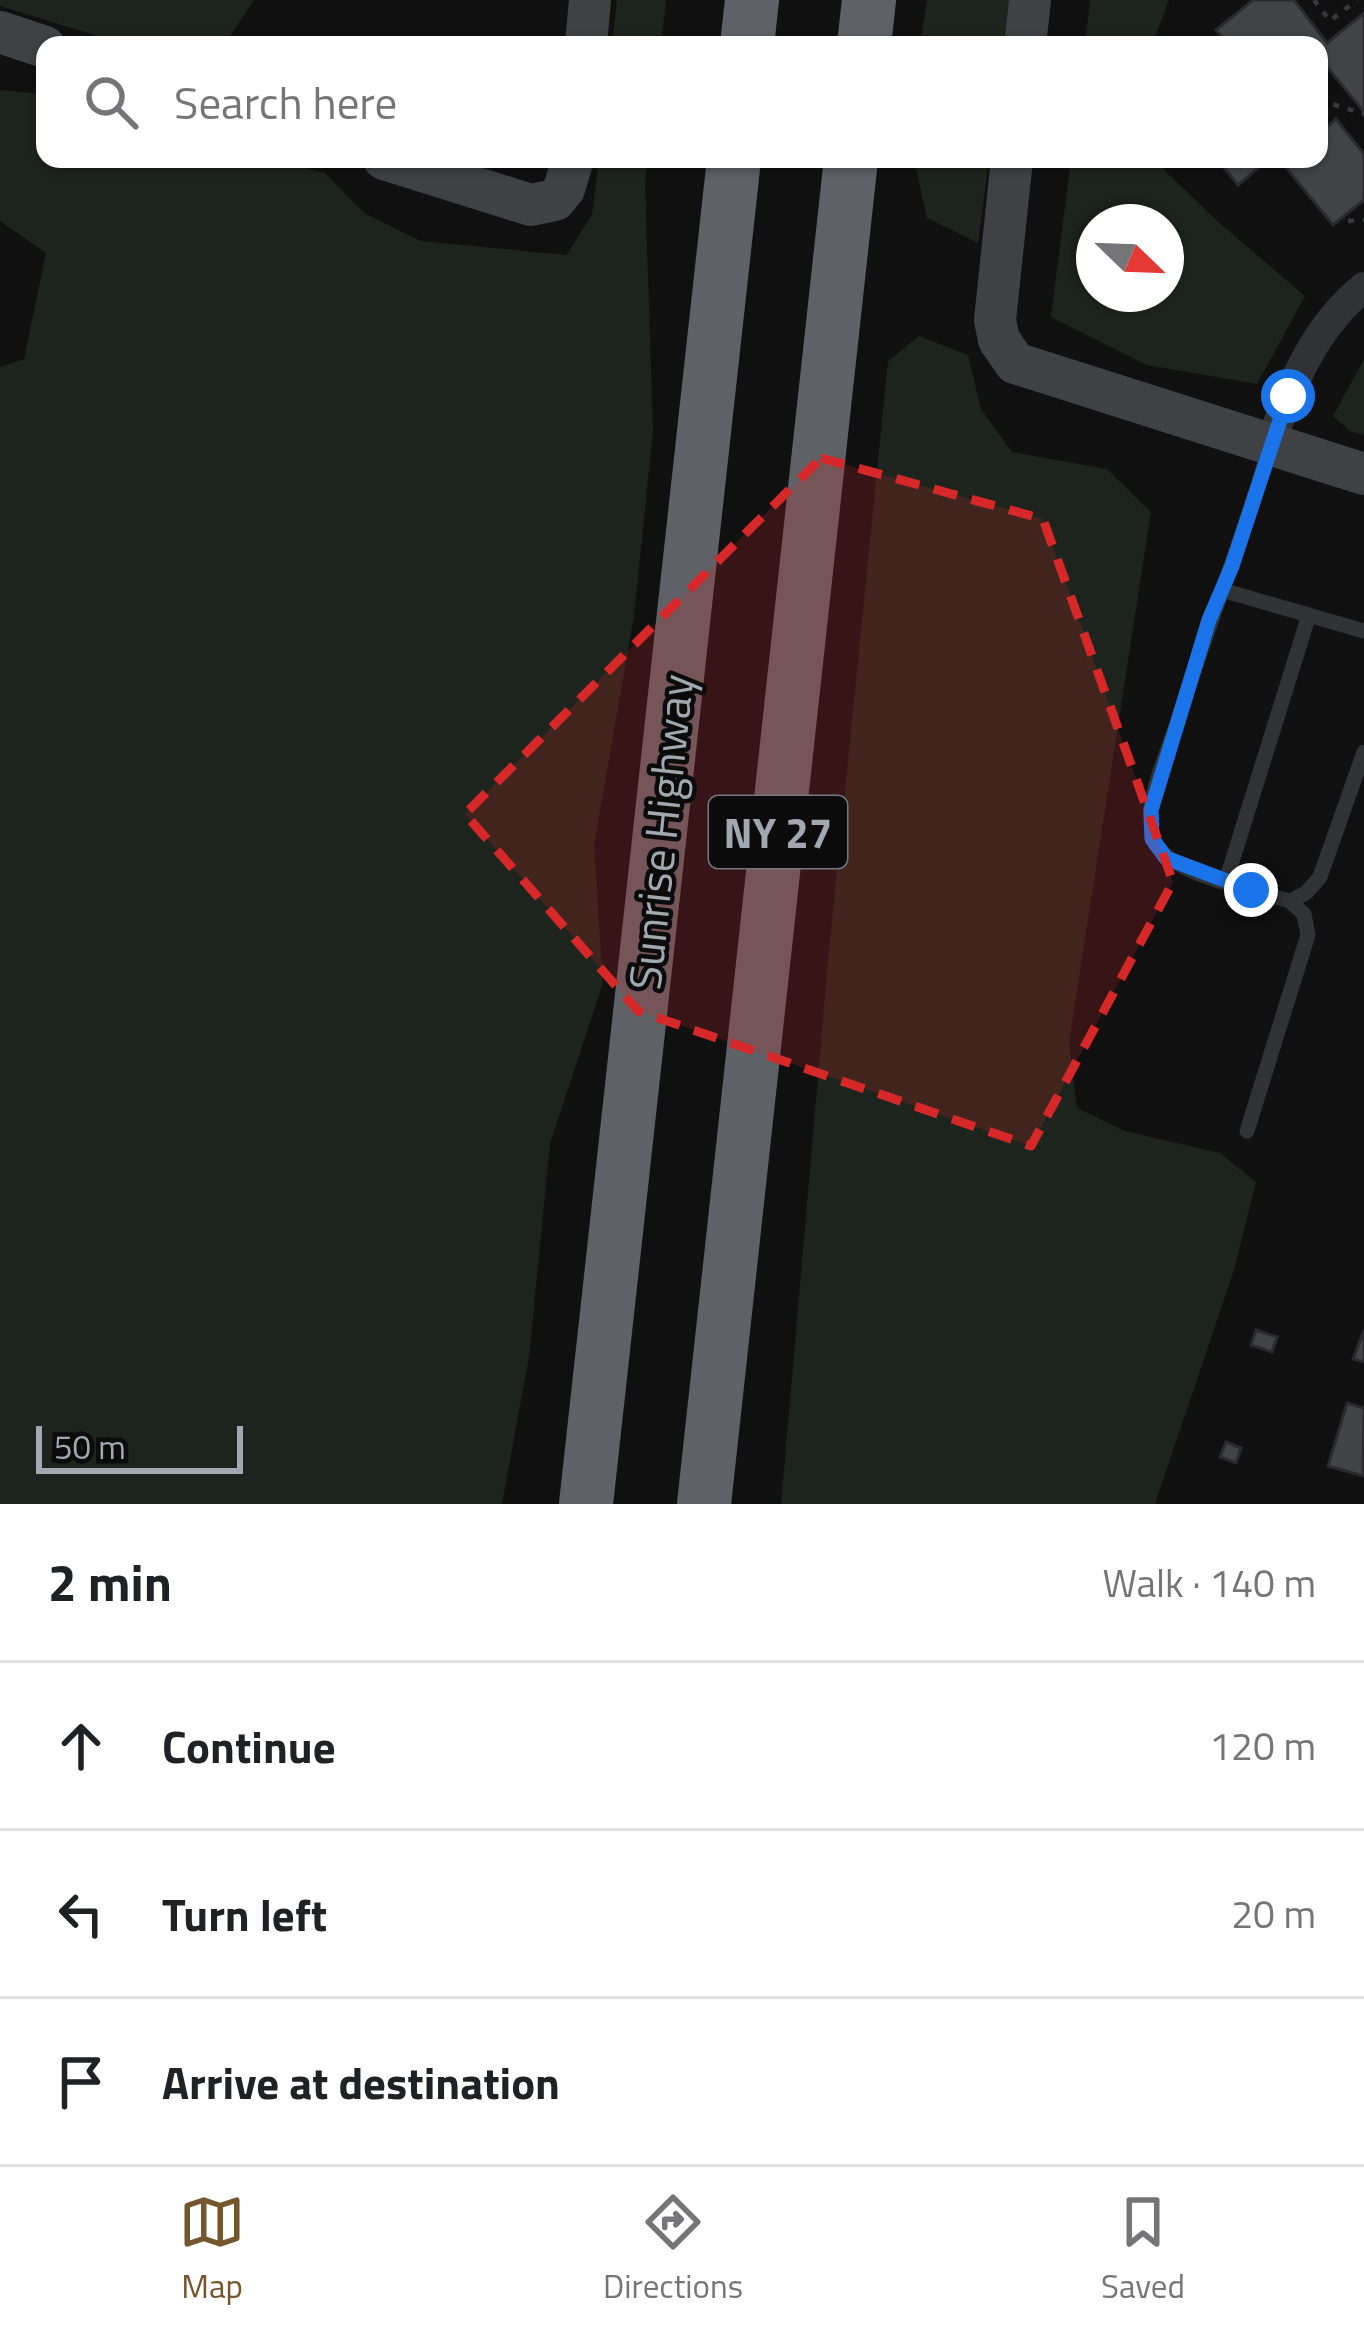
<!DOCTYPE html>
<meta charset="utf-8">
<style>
body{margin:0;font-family:"Titillium Web",sans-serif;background:#f2f2f2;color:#202124}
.compass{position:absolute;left:1076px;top:204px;width:108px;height:108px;border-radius:50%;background:#fff;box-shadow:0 3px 9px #0004;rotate:113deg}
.scale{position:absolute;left:36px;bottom:30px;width:207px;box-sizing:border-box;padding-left:12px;border:6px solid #a2a8b0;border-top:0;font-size:33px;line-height:42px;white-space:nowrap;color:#a2a8b0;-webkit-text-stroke:9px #0b0b0c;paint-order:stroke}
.stop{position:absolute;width:36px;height:36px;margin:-27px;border:9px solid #1a73e8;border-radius:50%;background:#fff}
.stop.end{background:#1a73e8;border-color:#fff;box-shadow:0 3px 12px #0008}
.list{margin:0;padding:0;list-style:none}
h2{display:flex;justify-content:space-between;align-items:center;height:156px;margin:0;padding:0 48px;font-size:51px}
h2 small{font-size:39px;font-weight:400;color:#757577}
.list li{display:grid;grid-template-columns:78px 1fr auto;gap:36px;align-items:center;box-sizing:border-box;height:168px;padding:0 48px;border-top:3px solid #e0e0e0}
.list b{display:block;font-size:45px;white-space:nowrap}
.list em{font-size:39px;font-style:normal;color:#757577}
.icon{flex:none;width:66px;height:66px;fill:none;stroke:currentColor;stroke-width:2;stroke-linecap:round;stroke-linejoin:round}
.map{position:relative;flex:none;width:1364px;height:1504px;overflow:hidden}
.search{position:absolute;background:#fff;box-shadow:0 3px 9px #0004;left:36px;right:36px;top:36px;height:132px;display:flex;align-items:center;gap:30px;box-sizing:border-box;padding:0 42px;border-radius:24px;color:#757577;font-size:45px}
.sheet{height:660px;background:#fff}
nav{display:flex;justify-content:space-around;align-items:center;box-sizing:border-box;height:168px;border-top:3px solid #e0e0e0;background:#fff;font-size:33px;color:#757577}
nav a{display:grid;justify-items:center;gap:6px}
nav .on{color:#75572f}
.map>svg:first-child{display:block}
.green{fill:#1d231d;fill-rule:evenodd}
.building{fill:#414346;stroke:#2a2a2d;stroke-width:3}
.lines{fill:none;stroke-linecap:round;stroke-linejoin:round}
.path{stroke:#37393c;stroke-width:4.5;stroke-dasharray:6 9;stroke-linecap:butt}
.lane{stroke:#313235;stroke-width:15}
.street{stroke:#313235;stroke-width:30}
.secondary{stroke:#3f4145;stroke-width:42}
.highway{stroke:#5e6166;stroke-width:54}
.route{stroke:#1a73e8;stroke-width:15}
.marked{fill:#d62828;fill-opacity:0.2;stroke:#d62828;stroke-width:9;stroke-dasharray:24 15;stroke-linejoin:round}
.labels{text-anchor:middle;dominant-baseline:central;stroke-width:9;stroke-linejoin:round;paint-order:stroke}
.shield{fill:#0b0b0c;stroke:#75797f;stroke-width:3}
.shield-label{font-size:42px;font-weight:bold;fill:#a2a8b0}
.street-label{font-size:45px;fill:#a2a8b0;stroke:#0b0b0c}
</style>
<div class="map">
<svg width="1364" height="1504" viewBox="0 0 1364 1504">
<rect width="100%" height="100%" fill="#101011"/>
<g class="green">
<path d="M 0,0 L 254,0 L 224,45 L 127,45 L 0,6 Z"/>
<path d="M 617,0 L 666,0 L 661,45 L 612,45 Z"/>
<path d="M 927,0 L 1009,0 L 1003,45 L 920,45 Z"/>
<path d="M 1090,0 L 1169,0 L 1152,45 L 1085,45 Z"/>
<path d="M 0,90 L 45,94 L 45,159 L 271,159 L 325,173 L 364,213 L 421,241 L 566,255 L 592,215 L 599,159 L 648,159 L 645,182 L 653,431 L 634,616 L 594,845 L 603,983 L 550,1144 L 529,1357 L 502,1504 L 0,1504 L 0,367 L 24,359 L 46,253 L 0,221 Z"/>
<path d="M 914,159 L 989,159 L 978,243 L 927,218 Z"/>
<path d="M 1071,159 L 1153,159 L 1216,220 L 1305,296 L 1257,384 L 1147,365 L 1051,317 ZM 1094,222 L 1166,222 L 1166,294 L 1094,294 Z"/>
<path d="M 919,336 L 968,355 L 981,409 L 1012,452 L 1107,469 L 1151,512 L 1069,1043 L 1077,1108 L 1125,1131 L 1220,1153 L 1256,1182 L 1234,1270 L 1155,1504 L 781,1504 L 828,961 L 888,361 Z"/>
<path d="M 1364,359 L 1364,435 L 1350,431 L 1333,416 Z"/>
</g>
<g class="building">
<path d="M 1253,0 L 1294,0 L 1327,43 L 1364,13 L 1364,112 L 1319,57 L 1319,45 L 1228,45 L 1216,30 Z"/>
<path d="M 1336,119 L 1364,154 L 1364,200 L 1333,225 L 1279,159 L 1319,159 L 1319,133 Z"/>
<path d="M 1217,159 L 1269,159 L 1238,185 Z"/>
<path d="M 1256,1330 L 1277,1337 L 1272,1352 L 1251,1345 Z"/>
<path d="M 1364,1330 L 1364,1362 L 1353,1359 Z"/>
<path d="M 1347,1403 L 1364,1408 L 1363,1476 L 1328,1466 Z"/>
<path d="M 1226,1442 L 1241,1448 L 1236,1463 L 1220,1457 Z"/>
</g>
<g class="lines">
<g class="path">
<path d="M 1314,0 L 1330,21 L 1357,0"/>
<path d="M 1319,100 L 1364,114"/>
<path d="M 1348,221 L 1364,220"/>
</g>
<g class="lane">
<path d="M 1269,448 C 1243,541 1206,629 1178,720 C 1169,748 1155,779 1151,808 C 1150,819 1151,835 1156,844 C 1174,875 1255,891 1290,901 L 1306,893 L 1320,877 L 1364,752"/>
<path d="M 1222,590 L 1364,631"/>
<path d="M 1226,881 L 1309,615"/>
<path d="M 1247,1131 L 1308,935 L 1304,914 L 1290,901"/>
</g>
<path class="street" d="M 1270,445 C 1291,386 1313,328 1364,287"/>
<g class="secondary">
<path d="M 0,32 L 45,47"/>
<path d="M 586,45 L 590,0"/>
<path d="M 1025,45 L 1030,0"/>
<path d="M 384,159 L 531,205 L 555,200 L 564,189 L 573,159"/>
<path d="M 1012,159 L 995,320 L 999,340 L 1015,363 L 1364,474"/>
</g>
<g class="highway">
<path d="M 747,45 L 752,0"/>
<path d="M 864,45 L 869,0"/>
<path d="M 586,1504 L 734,159"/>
<path d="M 704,1504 L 851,159"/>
</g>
</g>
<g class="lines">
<path class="route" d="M 1251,890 L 1166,858 L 1152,839 L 1151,810 L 1209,620 L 1232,566 L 1288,396"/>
</g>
<path class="marked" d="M 821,458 L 1043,519 L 1173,882 L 1031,1146 L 638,1011 L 465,814 Z"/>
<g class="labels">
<rect class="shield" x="709" y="796" width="138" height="72" rx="9"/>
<g class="shield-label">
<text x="778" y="832">NY 27</text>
</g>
<g class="street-label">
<text transform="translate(660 832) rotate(-84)">Sunrise Highway</text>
</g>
</g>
</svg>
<svg class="compass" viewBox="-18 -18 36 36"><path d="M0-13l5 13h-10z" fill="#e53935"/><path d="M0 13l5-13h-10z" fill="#757577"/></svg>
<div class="scale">50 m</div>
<div class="stop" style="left:1288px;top:396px"></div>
<div class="stop end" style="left:1251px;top:890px"></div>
<div class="search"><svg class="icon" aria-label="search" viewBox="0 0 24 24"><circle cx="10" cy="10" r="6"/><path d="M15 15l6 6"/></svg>Search here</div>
</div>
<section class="sheet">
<h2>2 min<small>Walk · 140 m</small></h2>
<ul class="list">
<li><svg class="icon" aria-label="ahead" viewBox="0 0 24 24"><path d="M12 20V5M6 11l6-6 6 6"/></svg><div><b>Continue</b></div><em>120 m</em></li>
<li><svg class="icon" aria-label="left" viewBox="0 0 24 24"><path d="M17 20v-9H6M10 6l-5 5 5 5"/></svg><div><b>Turn left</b></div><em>20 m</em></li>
<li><svg class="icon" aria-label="arrive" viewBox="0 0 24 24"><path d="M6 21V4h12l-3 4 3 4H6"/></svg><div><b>Arrive at destination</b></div></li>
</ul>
</section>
<nav>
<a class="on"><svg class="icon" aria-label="map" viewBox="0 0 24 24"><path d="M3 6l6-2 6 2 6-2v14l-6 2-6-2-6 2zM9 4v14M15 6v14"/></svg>Map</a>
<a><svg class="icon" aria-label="directions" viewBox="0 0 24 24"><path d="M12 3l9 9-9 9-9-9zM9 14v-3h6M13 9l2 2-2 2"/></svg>Directions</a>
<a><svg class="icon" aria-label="saved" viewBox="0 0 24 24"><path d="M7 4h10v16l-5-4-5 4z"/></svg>Saved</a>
</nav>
